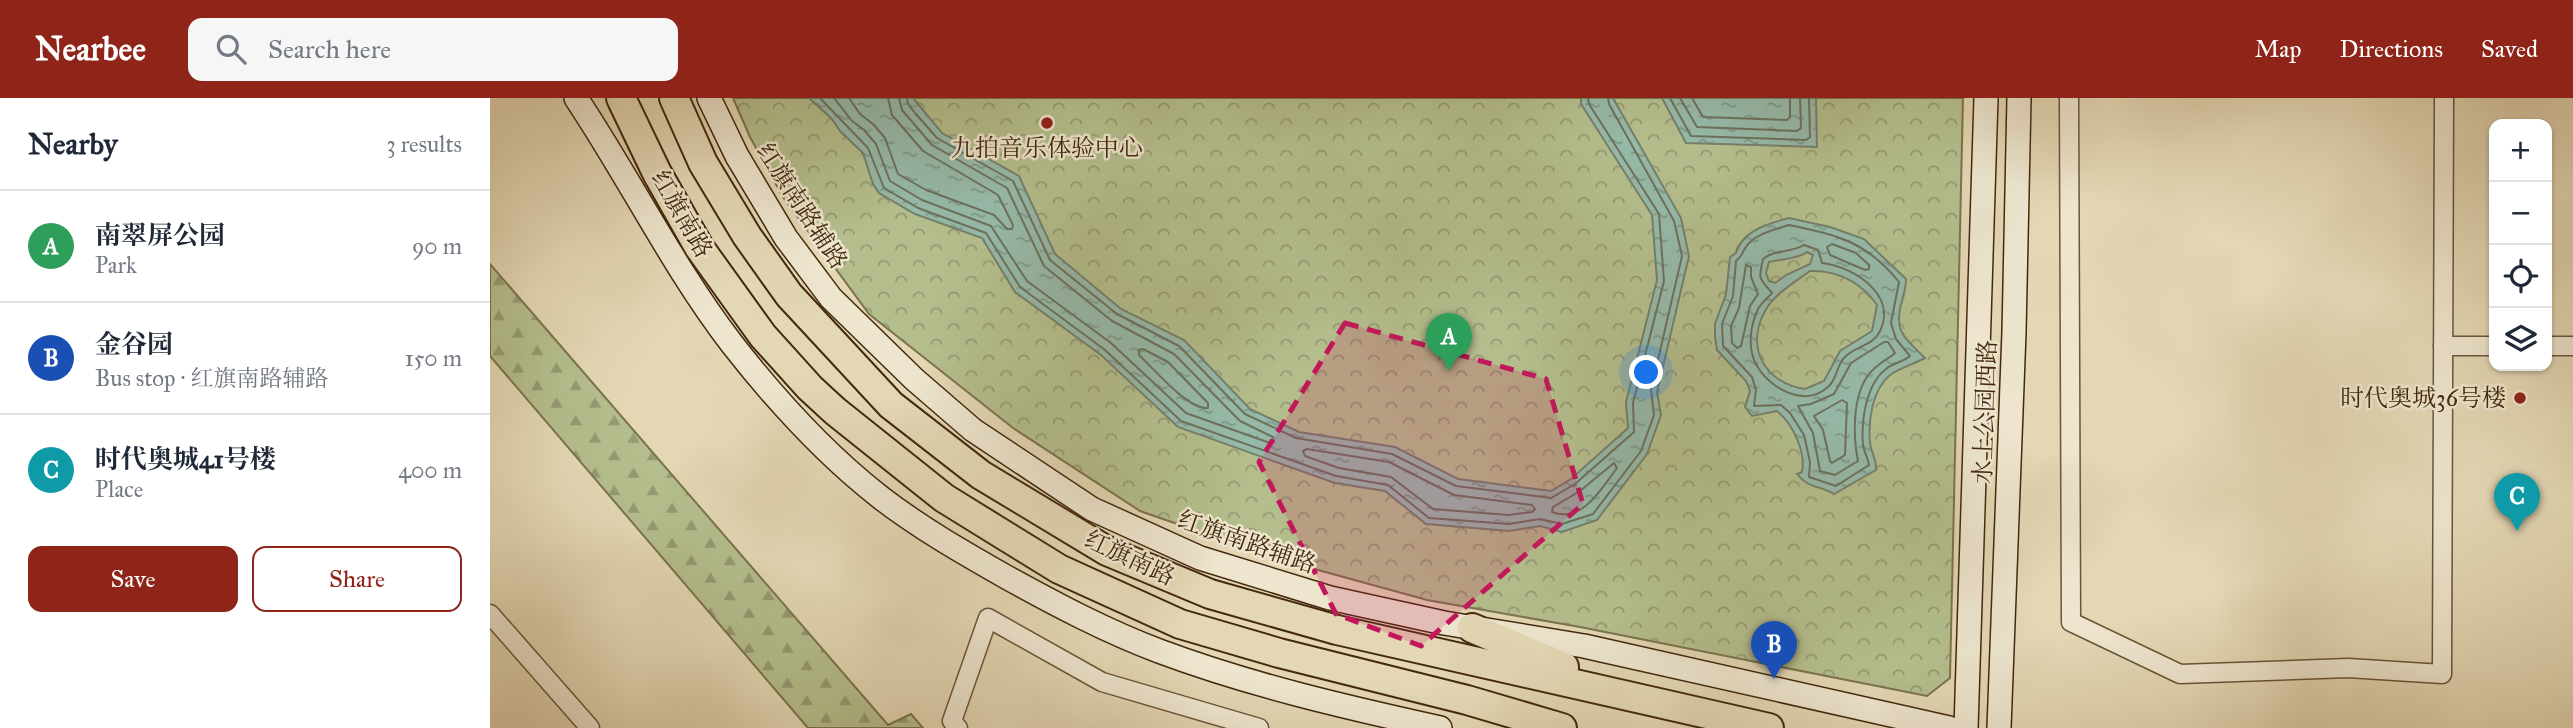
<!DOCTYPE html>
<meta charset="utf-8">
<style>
body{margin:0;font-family:"IM FELL Great Primer","Noto Serif SC",serif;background:#f6f6f7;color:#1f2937}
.controls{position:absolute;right:21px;top:21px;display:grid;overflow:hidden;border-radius:14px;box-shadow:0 2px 5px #0004}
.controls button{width:63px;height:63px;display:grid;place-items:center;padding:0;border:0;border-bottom:2px solid #e0e1e3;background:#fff;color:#1f2937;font:35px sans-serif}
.you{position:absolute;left:1157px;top:275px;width:24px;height:24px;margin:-18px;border:5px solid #fff;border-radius:50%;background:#1a73e8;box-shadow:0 0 0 10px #1a73e833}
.badge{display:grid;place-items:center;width:46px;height:46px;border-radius:50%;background:#8f2418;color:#fff;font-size:23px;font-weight:700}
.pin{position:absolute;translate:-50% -58px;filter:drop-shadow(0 2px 4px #0008)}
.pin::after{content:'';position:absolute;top:37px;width:24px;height:21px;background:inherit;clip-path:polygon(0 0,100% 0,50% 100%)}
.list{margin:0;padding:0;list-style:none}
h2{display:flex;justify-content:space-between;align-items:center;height:91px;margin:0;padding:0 28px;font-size:30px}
h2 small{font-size:23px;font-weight:400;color:#747a83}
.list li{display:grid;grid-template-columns:46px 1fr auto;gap:21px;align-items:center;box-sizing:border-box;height:112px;padding:0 28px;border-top:2px solid #e0e1e3}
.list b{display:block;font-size:26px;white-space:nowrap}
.list p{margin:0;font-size:23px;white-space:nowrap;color:#747a83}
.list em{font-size:23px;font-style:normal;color:#747a83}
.actions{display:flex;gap:14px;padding:21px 28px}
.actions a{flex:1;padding:16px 0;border:2px solid #8f2418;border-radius:14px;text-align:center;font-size:24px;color:#8f2418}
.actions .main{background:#8f2418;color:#fff}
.icon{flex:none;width:38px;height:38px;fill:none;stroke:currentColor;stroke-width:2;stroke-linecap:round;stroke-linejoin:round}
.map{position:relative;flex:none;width:2083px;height:630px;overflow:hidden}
header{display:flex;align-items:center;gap:42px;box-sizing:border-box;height:98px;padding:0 35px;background:#8f2418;color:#fff}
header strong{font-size:33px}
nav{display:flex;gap:38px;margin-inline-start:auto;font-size:24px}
.search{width:490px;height:63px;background:#f6f6f7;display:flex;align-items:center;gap:18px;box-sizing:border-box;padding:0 24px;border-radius:14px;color:#747a83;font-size:26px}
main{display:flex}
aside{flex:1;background:#fff}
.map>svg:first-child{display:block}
.forest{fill:url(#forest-firs);stroke:#7c734d;stroke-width:2}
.park{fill:url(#park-crowns);stroke:#7c734d;stroke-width:2}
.water{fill:url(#water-ripples);stroke:#75806b;stroke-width:2;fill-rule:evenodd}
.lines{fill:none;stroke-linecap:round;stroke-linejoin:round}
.shore{stroke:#6c715c;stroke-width:2}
.minor-casing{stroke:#6b5437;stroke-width:21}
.secondary-casing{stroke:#43280d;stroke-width:26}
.trunk-casing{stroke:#43280d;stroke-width:32}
.minor{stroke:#ede5ce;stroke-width:18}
.secondary{stroke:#ede5ce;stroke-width:23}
.trunk{stroke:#e3d7b4;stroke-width:28}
.marked{fill:#c2185b;fill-opacity:0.2;stroke:#c2185b;stroke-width:5;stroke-dasharray:14 9;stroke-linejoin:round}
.poi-dot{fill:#8f2418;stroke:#ede5ce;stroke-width:2.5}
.labels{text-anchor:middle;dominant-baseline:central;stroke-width:5;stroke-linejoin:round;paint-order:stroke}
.poi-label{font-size:24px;fill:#43280d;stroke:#ede5ce}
.street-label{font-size:24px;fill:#43280d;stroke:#ede5ce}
</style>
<header>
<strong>Nearbee</strong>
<div class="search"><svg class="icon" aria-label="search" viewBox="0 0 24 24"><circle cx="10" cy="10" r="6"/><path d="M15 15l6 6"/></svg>Search here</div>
<nav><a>Map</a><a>Directions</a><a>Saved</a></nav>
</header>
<main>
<aside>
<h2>Nearby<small>3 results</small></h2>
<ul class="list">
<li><span class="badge" style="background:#2e9e5b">A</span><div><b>南翠屏公园</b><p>Park</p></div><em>90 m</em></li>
<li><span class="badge" style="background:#1a4fb4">B</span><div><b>金谷园</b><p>Bus stop · 红旗南路辅路</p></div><em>150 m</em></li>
<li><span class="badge" style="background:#0f9aa8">C</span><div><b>时代奥城41号楼</b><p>Place</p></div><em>400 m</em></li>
</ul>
<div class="actions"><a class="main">Save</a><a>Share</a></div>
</aside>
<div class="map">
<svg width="2083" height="630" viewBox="0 0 2083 630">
<defs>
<pattern id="forest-firs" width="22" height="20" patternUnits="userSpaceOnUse" patternTransform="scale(1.75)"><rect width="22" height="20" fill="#b4be8d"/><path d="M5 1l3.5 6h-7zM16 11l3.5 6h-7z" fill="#949a72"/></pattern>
<pattern id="park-crowns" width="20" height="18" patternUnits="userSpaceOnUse" patternTransform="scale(1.75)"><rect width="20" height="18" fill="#b4be8d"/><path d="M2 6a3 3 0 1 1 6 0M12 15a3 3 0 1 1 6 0" fill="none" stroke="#949a72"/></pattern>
<pattern id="water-ripples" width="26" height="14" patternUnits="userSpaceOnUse" patternTransform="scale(1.75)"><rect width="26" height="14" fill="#96baaa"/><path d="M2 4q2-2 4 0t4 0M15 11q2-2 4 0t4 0" fill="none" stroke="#7c9789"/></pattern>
</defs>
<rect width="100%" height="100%" fill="#e3d7b4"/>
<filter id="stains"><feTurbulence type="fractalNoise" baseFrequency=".00286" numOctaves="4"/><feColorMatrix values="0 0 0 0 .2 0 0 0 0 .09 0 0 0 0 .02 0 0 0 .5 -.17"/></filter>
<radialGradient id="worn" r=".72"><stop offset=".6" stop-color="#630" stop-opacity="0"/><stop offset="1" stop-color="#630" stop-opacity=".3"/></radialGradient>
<path class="forest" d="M 0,166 L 398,627 L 421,616 L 433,630 L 318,630 L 0,258 Z"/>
<path class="park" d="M 243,0 L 1473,0 L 1460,580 L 1437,598 L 1090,529 L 937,502 L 788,461 L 650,413 L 523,330 L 379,216 L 293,99 L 260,39 Z"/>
<g class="water">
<path d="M 319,0 L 423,0 L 452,35 L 529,78 L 565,156 L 631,211 L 694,242 L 760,311 L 809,334 L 905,349 L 968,381 L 1061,393 L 1081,381 L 1138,330 L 1136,304 L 1167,182 L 1162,117 L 1091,6 L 1091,0 L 1123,0 L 1191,120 L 1199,158 L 1167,294 L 1171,317 L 1157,356 L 1107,422 L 1072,434 L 1050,428 L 1019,433 L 936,426 L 895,393 L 845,385 L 688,329 L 611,257 L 525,194 L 492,140 L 425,116 L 389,95 L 383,86 L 373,55 L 350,33 L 342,21 Z"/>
<path d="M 1172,0 L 1326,0 L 1327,49 L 1196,45 Z"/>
<path d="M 1299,120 L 1340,129 L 1374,141 L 1416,181 C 1416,189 1414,195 1412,203 C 1403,233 1414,239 1435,260 C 1424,266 1409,270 1400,277 C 1382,292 1378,323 1380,345 C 1381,354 1387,362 1386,372 L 1344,396 C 1329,387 1319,391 1307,376 L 1312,374 C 1316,354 1303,326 1287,313 L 1262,318 L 1255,309 L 1260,293 L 1256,283 L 1227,252 L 1225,239 L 1225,226 L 1236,196 L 1240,159 L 1246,155 C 1252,133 1279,125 1299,120 ZM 1317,154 L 1323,157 L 1320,166 L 1296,177 L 1285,185 L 1279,183 L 1276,175 L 1279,164 C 1290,161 1309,161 1317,154 ZM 1320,173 C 1348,172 1372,185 1387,207 L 1382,233 L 1350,253 L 1334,283 L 1315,291 C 1275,285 1255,250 1275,213 C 1283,197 1306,183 1320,173 Z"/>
</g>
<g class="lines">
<g class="shore">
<path d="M 330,0 L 378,50 L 394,90 L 428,110 L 496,135 L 530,189 L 615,252 L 691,323 L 846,378 L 898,387 L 939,420 L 1019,426 L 1050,421 L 1072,426 L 1103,416 L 1151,353 L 1164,317 L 1161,292 L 1192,158 L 1184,123 L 1119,6 L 1118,0"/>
<path d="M 344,0 L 362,23 L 374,32 L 386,46 L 400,83 L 432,102 L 501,128 L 537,183 L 621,245 L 696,315 L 780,345 L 784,344 L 783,339 L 750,323 L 684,256 L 622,223 L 554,168 L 517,90 L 442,47 L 412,12 L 409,0"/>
<path d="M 359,0 L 370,16 L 383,26 L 395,40 L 408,76 L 436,92 L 504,117 L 517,131 L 522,131 L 523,127 L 508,97 L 433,53 L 402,17 L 398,0"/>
<path d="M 417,0 L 418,6 L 425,15 L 447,40 L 523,83 L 560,162 L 627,216 L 689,248 L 755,316 L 806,340 L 902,356 L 966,388 L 1061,400 L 1085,386 L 1144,334 L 1143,305 L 1174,183 L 1169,116 L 1099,6 L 1098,0"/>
<path d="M 1180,0 L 1201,38 L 1316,42 L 1320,39 L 1319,0"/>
<path d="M 1190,0 L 1207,29 L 1307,33 L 1311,30 L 1310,0"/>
<path d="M 1202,0 L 1213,19 L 1297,22 L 1300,19 L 1300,0"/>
<path d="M 1299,127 C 1348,137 1377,144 1409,184 L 1401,225 L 1406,241 L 1420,258 C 1413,264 1403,265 1396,271 C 1376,286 1371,323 1373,347 C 1374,354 1378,360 1379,367 L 1346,388 L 1319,379 L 1320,364 L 1314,337 L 1300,315 L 1291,307 L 1264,308 L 1266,292 L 1262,279 L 1233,248 L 1232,226 L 1243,198 L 1246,163 C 1253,158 1251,155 1256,149 C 1264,136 1286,131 1299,127 Z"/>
<path d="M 1342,146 L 1366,155 L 1379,167 L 1379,171 L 1375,172 L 1340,157 L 1337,149 Z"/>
<path d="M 1314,147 L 1328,152 L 1332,165 C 1365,169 1409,198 1389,235 C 1382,248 1363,249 1354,260 C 1347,267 1347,280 1339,288 C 1315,311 1280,290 1267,268 C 1257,251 1260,228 1268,211 C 1271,205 1278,200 1282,195 C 1269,179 1268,183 1273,161 C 1285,151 1301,155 1314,147 Z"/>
<path d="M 1256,167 L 1261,169 L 1261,179 L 1268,196 L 1260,208 L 1251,248 L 1247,250 L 1242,245 L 1241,228 L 1249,210 Z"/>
<path d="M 1394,244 L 1398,244 L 1405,255 C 1397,262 1387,266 1379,276 C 1362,298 1363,338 1368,363 L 1345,377 L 1330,373 L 1323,335 L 1308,308 L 1321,306 L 1344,296 L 1361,265 Z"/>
<path d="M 653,251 L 678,264 L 718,305 L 718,310 C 698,312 664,271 649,257 L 649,252 Z"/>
<path d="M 1352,302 L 1357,305 L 1355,357 L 1342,365 L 1340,363 L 1333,332 L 1324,318 Z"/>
<path d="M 817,351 L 899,364 L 964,397 L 1042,407 L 1045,411 L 1042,414 L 1018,417 L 943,411 L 901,379 L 849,370 L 815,358 L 813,353 Z"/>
<path d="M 1124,365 L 1127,370 C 1112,390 1092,426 1062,414 L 1063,409 L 1090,393 Z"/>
</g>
<g class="minor-casing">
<g id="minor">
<path d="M 1579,0 L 1581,524 L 1690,576 L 1858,570 L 1952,576 L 1954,0"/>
<path d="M 1953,248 L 2004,248"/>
<path d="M 2057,248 L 2083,248"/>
<path d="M 0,516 L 100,630"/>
<path d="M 468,630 L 462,623 L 498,520 L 612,584 L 769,630"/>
</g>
</g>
<g class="secondary-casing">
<g id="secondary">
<path d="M 86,0 C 140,81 183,169 242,246 C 285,301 335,356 390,399 C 430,430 474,455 518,480 C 567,507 616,533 669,553 C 760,587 855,609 950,630"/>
<path d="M 219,0 L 247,58 L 296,140 L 341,200 L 424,281 L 483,332 L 602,411 L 710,460 L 840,500 L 954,525 L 1094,548 L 1459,630"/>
<path d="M 1476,630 L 1496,0"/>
<path d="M 1509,630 L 1524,234 L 1529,0"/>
</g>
</g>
<g class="trunk-casing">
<g id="trunk">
<path d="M 131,0 L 167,75 L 209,149 L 273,238 L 320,290 L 345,313 L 454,400 L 569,471 L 690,526 L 789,555 L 977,602 L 1072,630"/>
<path d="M 184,0 L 213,65 L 257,138 L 299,197 L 401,307 L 491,377 L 617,453 L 720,496 L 847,532 L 1279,630"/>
<path d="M 982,530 L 1074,569"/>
</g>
</g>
<use href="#minor" class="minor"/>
<use href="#secondary" class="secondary"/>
<use href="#trunk" class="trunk"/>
</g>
<path class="marked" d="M 855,225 L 1056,281 L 1093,406 L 931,548 L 846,516 L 769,364 Z"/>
<g class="poi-dot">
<circle cx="557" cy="25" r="7"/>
<circle cx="2030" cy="300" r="7"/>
</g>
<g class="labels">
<g class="poi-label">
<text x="557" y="50">九拍音乐体验中心</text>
<text x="2016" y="300" text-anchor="end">时代奥城36号楼</text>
</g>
<g class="street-label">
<text transform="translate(312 108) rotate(57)">红旗南路辅路</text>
<text transform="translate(192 116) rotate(60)">红旗南路</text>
<text transform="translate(1495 314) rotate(-88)">水上公园西路</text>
<text transform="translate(757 444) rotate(19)">红旗南路辅路</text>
<text transform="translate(640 460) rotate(25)">红旗南路</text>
</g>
</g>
<rect width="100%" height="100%" filter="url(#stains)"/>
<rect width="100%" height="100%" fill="url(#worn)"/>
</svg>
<div class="controls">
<button>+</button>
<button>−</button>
<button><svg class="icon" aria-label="locate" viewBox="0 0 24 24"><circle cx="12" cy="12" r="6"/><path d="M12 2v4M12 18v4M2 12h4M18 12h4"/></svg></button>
<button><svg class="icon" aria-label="layers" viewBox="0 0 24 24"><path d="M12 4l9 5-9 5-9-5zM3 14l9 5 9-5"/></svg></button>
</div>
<div class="you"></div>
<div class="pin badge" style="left:959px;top:273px;background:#2e9e5b">A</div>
<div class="pin badge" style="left:1284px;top:581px;background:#1a4fb4">B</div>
<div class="pin badge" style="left:2027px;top:433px;background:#0f9aa8">C</div>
</div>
</main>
